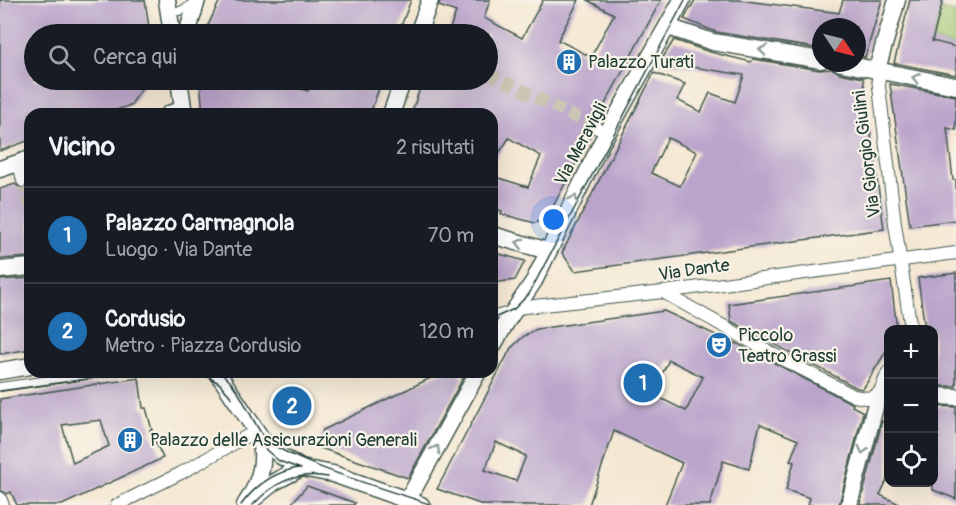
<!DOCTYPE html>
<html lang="it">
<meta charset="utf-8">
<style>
body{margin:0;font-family:Pangolin,sans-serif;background:#242831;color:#f1f3f6}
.controls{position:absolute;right:18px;bottom:18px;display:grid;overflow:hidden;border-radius:12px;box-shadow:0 6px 24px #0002}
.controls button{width:54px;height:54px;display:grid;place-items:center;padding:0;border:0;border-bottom:2px solid #363941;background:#171b24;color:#f1f3f6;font:30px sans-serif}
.compass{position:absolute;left:812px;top:18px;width:54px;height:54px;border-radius:50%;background:#171b24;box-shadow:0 6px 24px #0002;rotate:125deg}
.you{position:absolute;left:554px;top:220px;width:21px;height:21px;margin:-15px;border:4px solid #fff;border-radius:50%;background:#1a73e8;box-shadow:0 0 0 9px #1a73e833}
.badge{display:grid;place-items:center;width:39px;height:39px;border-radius:50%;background:#1f6fb2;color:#fff;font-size:20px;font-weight:700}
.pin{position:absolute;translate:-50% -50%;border:3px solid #fff;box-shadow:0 2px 6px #0006}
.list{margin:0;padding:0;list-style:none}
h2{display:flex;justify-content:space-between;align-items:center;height:78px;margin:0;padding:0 24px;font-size:26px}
h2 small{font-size:20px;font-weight:400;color:#9ea1a6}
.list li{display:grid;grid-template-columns:39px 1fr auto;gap:18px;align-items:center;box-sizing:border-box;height:96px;padding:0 24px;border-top:2px solid #363941}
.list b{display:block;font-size:22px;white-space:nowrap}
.list p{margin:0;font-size:20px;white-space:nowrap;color:#9ea1a6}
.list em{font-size:20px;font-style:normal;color:#9ea1a6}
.icon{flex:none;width:33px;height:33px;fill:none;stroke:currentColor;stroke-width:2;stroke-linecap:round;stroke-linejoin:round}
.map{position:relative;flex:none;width:956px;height:505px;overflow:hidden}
.search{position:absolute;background:#171b24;box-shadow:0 6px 24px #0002;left:24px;top:24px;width:474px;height:66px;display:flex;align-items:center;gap:15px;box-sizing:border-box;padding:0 21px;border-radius:33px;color:#9ea1a6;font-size:22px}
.panel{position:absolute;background:#171b24;box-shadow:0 6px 24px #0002;left:24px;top:108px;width:474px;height:270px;border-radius:18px}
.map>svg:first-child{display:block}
.green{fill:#a2c670;stroke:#608252;stroke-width:1.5}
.building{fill:#baa4cb;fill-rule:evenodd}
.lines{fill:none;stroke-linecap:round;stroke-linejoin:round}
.pedestrian-tunnel{stroke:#cac6b3;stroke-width:12;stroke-dasharray:12 6;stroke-linecap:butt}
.service-casing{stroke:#3f574c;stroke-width:10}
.pedestrian-casing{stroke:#3f574c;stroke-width:14}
.minor-casing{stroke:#3f574c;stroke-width:19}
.service{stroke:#fff;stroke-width:8}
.pedestrian{stroke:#fff;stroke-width:12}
.minor{stroke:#fff;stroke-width:16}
.tram{stroke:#1f3d34;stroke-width:1.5}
.oneway{stroke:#8f9e9a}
.labels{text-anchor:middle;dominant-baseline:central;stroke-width:4.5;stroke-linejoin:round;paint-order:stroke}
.poi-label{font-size:18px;fill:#1f3d34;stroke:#f7f3e8;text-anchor:start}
.street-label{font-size:18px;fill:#1f3d34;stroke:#f7f3e8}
</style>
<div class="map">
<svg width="956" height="505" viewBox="0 0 956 505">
<rect width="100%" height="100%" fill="#f7f3e8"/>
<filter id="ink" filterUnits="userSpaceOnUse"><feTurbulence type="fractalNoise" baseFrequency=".0167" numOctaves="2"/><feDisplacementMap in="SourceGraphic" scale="12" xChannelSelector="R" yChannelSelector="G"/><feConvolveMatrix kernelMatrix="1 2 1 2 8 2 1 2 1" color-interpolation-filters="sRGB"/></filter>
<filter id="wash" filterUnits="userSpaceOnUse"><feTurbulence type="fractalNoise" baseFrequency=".008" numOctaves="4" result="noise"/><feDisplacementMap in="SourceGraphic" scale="24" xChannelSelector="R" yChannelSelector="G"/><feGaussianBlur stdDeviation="1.35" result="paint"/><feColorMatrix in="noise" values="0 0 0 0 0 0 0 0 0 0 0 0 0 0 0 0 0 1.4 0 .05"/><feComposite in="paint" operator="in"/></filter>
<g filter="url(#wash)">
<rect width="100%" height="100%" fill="#f5e8d3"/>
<path class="green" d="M 941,9 L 956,13 L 956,47 L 932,41 Z"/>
<g id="blocks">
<g class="building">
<path d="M 0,0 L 145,0 L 150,34 L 34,34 L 34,80 L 147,80 L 131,105 L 105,114 L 30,114 L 30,140 L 0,151 Z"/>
<path d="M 220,0 L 411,0 L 398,34 L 204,34 Z"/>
<path d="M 440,0 L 490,0 L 484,18 L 522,38 L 543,0 L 579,0 L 558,40 L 591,57 L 614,14 L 587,0 L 661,0 L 597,119 L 592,118 L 586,122 L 585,127 L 590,136 L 547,218 L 535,223 L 501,214 L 502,211 L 492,208 L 492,176 L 528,187 L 541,156 L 509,138 L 492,164 L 492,114 L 411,114 L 423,80 L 488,80 L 488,34 L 448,34 L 456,12 L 439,6 Z"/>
<path d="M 695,0 L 739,0 L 839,13 L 843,0 L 882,0 L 865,57 L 857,55 L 857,27 L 821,27 L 821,49 L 716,32 L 684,19 Z"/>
<path d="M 910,0 L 943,0 L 932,41 L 956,47 L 956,75 L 894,63 Z"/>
<path d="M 674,40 L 710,52 L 751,62 L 753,59 L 819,70 L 833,69 L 839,73 L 863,78 L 884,229 L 575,271 L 562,253 L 654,73 L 685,84 L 677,100 L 701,112 L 710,93 L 735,102 L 744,75 L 660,62 ZM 668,138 L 697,152 L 680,186 L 651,173 Z"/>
<path d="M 200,80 L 274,80 L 308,91 L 312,80 L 382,80 L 370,114 L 203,114 Z"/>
<path d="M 890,84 L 956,96 L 956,130 L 947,128 L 953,180 L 956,180 L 956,220 L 910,226 Z"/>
<path d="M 15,184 L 21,189 L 25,189 L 30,185 L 30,257 L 0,259 L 0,189 Z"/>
<path d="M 492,252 L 525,261 L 515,280 L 492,283 Z"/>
<path d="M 956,273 L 956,386 L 933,386 L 933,330 L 925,330 L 918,278 Z"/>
<path d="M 30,278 L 30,349 L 0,354 L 0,280 Z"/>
<path d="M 891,281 L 897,330 L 888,330 L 888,348 L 863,389 L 857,388 L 731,321 L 729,304 Z"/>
<path d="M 664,311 L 735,344 L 734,342 L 853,404 L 852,406 L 863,412 L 839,505 L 808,505 L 810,498 L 786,490 L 794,462 L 790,461 L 798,440 L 760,424 L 749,469 L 723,461 L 710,505 L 665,505 L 682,463 L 614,431 L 589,505 L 483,505 L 437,489 L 511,348 L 524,336 L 537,329 ZM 669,360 L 703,377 L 686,411 L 652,394 ZM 496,442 L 526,456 L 516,481 L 485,470 Z"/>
<path d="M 443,372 L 457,372 L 463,378 L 408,478 L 320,448 L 323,430 Z"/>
<path d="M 139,378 L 143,408 L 146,408 L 152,430 L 150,430 L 163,458 L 62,505 L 17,505 L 11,492 L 7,494 L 0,490 L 0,399 ZM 101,420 L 109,446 L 73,463 L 62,425 Z"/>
<path d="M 933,406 L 956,407 L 956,499 L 933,490 Z"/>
<path d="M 882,421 L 888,425 L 888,478 L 880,495 L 901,505 L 860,505 Z"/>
<path d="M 307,486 L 355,503 L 354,505 L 290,505 Z"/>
</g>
</g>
</g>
<g filter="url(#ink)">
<use href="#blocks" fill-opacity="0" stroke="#3f574c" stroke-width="1.5"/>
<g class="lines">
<g class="pedestrian-tunnel">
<path d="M 488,73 L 593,126"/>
<path d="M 23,181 L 30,205"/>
</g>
<g class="service-casing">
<g id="service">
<path d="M 168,11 L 180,11 L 196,3"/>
<path d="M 492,316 L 512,310"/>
<path d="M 0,387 L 106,372"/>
</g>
</g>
<g class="pedestrian-casing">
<g id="pedestrian">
<path d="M 878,78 L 895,224 L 910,323 L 908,330"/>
<path d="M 593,126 L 597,128"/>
<path d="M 19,163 L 23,181"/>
<path d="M 663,292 L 773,354 L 854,396 L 866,398 L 878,396 L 888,372"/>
<path d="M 516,308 L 663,292 L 956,253"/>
<path d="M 0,498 L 3,505"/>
<path d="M 117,505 L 181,473 L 256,431"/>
</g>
</g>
<g class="minor-casing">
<g id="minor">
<path d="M 167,0 L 172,34"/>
<path d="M 668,27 L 713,42 L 821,60"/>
<path d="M 187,34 L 197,0"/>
<path d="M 418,34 L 430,0"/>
<path d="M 841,63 L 956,86"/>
<path d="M 877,69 L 897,0"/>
<path d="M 179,80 L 184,114"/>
<path d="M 169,114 L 183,109"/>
<path d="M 391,114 L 403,80"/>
<path d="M 0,169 L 30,159"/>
<path d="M 492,235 L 548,251"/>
<path d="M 0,270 L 30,267"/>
<path d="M 492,347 L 507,321 L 534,281 L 601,144 L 682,0"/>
<path d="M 0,371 L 30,366"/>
<path d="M 217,372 L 261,438 L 281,456 L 301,468 L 333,474 L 421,505"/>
<path d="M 934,396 L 956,397"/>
<path d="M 252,500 L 274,482 L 301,468"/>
<path d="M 245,505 C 259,484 268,459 258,435"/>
<path d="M 405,505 L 478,372"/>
<path d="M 849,505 L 878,396 L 888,393"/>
</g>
</g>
<use href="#service" class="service"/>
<use href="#pedestrian" class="pedestrian"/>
<use href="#minor" class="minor"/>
<g class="tram">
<path d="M 492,319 L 514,309 L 529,294 L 685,0"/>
<path d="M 199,372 L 219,383 L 232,398"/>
<path d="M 220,372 C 241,388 249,416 263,436 C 281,460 399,493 432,505"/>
<path d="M 0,391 L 138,372"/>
<path d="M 265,449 L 279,461 L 301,469"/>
<path d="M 241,505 C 255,486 275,472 298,468"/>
<path d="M 253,505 C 274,482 297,471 328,477"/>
</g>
</g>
<defs><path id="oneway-chevron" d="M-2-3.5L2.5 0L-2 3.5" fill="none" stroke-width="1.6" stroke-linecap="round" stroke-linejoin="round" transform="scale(1.5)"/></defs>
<g class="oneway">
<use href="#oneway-chevron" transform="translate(763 50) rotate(-171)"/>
<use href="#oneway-chevron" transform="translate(916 78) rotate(-168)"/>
<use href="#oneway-chevron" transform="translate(574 199) rotate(-63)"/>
<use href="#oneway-chevron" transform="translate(520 243) rotate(-165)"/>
<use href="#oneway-chevron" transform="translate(436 449) rotate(-61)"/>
<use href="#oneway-chevron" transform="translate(863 450) rotate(105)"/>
</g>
</g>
<defs>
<g id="building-disc" transform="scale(1.35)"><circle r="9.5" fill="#1f6fb2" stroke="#f7f3e8"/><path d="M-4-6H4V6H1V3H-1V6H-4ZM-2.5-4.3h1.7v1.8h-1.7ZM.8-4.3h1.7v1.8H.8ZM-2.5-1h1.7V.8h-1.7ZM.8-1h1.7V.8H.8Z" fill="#fff"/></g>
<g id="theatre-disc" transform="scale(1.35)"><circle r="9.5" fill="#1f6fb2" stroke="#f7f3e8"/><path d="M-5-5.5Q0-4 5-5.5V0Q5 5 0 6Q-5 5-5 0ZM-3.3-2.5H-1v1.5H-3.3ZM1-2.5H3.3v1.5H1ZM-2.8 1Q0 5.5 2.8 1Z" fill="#fff"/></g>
</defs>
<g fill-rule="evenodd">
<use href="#building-disc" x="569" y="62"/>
<use href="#theatre-disc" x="719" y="345"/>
<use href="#building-disc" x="130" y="440"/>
</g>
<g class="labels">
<g class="poi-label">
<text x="588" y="62">Palazzo Turati</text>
<text x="738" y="335">Piccolo<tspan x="738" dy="21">Teatro Grassi</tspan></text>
<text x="150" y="440">Palazzo delle Assicurazioni Generali</text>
</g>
<g class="street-label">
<text transform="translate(581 144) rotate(-62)">Via Meravigli</text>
<text transform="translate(867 154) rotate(-97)">Via Giorgio Giulini</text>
<text transform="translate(694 270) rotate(-8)">Via Dante</text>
</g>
</g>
</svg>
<div class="controls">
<button>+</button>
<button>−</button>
<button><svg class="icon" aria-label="locate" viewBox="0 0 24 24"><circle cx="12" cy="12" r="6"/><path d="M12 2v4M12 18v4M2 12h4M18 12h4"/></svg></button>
</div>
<svg class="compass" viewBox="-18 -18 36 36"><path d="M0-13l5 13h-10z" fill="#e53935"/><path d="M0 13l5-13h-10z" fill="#9ea1a6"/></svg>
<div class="you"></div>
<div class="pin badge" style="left:643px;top:383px">1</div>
<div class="pin badge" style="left:292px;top:406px">2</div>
<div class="search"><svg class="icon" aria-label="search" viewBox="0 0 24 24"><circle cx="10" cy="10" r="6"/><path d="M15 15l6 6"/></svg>Cerca qui</div>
<section class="panel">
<h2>Vicino<small>2 risultati</small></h2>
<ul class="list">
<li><span class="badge">1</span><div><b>Palazzo Carmagnola</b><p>Luogo · Via Dante</p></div><em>70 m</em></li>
<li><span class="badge">2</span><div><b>Cordusio</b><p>Metro · Piazza Cordusio</p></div><em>120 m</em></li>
</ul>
</section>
</div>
